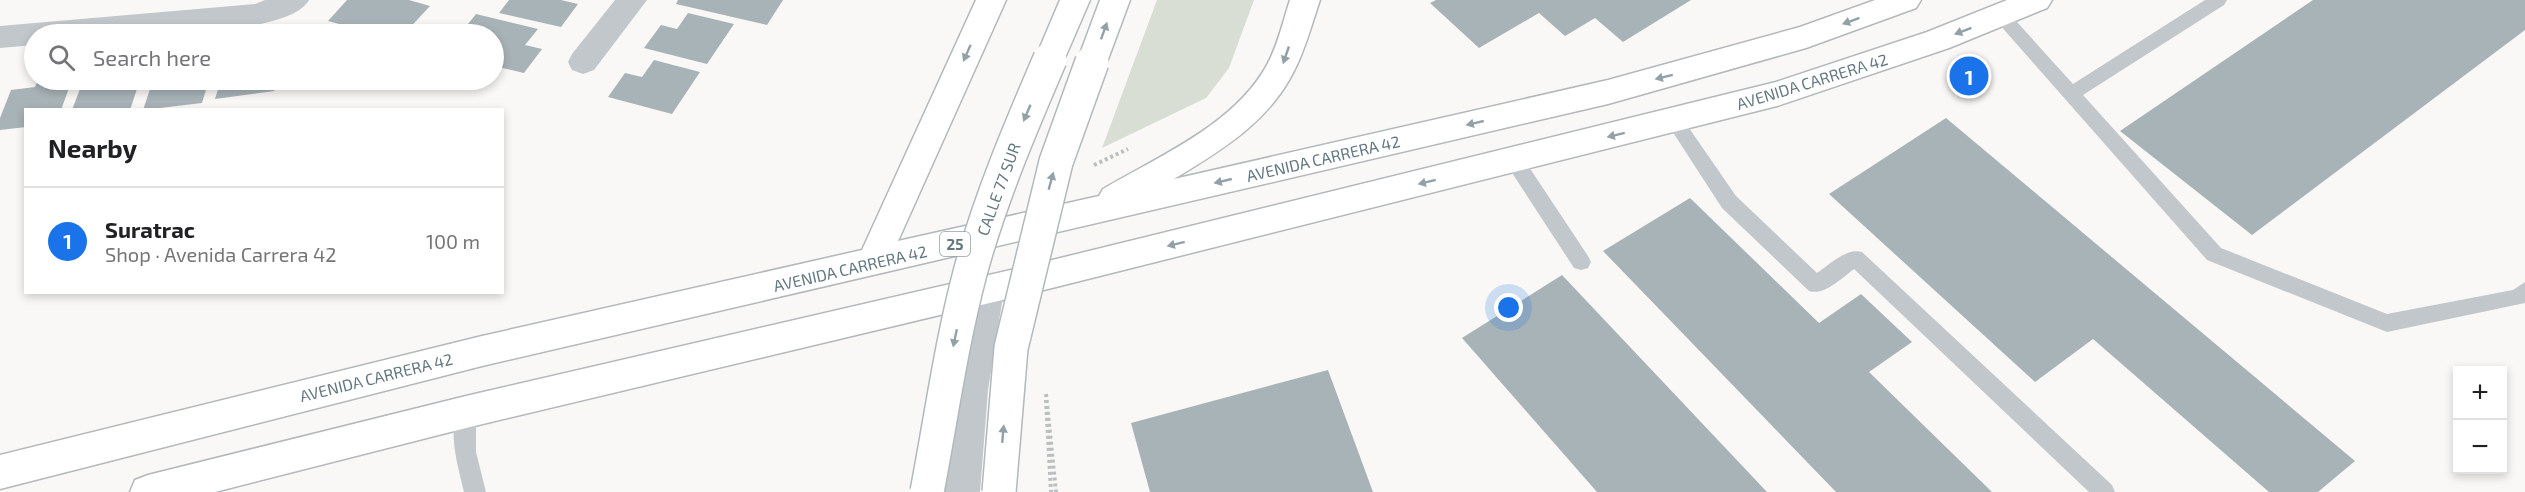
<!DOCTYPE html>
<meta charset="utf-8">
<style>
body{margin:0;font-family:"Exo 2",sans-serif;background:#f2f2f2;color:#202124}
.controls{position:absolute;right:18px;bottom:18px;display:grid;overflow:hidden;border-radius:0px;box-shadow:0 3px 9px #0003}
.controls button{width:54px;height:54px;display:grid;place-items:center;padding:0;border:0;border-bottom:2px solid #e0e0e0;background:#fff;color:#202124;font:30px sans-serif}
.you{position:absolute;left:1509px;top:308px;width:21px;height:21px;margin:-15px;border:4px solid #fff;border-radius:50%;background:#1a73e8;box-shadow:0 0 0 9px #1a73e833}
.badge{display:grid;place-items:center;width:39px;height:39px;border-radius:50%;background:#1a73e8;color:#fff;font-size:20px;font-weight:700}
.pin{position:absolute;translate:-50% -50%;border:3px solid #fff;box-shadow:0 2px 6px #0006}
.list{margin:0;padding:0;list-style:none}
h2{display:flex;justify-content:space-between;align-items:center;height:78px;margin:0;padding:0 24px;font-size:26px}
h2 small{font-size:20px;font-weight:400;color:#757577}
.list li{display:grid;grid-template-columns:39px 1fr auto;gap:18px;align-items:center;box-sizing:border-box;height:108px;padding:0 24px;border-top:2px solid #e0e0e0}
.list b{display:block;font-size:22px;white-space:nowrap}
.list p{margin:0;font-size:20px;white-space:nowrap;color:#757577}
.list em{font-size:20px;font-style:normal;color:#757577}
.icon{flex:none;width:33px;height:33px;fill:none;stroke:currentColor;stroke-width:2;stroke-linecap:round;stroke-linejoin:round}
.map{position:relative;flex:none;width:2525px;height:492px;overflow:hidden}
.search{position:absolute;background:#fff;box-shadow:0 3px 9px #0003;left:24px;top:24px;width:480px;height:66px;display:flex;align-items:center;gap:15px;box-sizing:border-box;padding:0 21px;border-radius:33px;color:#757577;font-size:22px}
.panel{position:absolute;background:#fff;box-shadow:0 3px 9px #0003;left:24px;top:108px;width:480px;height:186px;border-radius:0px}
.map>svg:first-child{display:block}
.green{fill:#d9ded5}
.building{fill:#a8b3b7}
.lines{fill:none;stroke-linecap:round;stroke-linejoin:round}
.secondary-casing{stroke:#b1b9bd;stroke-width:3}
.highway-casing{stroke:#b2b8bb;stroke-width:3}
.path{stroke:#bbbfc1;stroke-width:4;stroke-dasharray:3 3;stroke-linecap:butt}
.lane{fill:#c1c7ca;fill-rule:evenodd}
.street{fill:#c1c7ca;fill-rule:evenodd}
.secondary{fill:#fff;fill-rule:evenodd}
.highway{fill:#fff;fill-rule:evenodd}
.secondary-bridge-casing{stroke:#b1b9bd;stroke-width:36;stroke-linecap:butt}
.path-bridge{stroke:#bbbfc1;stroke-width:4;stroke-dasharray:3 3;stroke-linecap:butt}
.secondary-bridge{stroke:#fff;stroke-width:33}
.oneway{fill:#92a0a7}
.labels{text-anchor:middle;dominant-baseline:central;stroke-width:6;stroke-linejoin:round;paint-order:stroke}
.shield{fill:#fff;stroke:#92a0a7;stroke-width:1.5}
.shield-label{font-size:15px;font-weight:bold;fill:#637781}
.street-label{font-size:16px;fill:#637781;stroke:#fff}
</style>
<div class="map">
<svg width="2525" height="492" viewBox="0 0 2525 492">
<rect width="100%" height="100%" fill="#f9f8f6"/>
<path class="green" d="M 1157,0 L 1254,0 L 1229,68 L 1206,98 L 1102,148 Z"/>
<g class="building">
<path d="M 347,0 L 409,0 L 430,6 L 404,34 L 376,34 L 328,21 Z"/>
<path d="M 509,0 L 561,0 L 578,4 L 561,27 L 499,13 Z"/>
<path d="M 678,0 L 783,0 L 767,25 L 676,4 Z"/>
<path d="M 1436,0 L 1691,0 L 1623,42 L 1595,18 L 1565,36 L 1539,13 L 1479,48 L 1430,3 Z"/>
<path d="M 2313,0 L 2525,0 L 2525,30 L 2252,235 L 2120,131 Z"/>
<path d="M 688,13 L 734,24 L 707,64 L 644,48 L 661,25 L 677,29 Z"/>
<path d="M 476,14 L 538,29 L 525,45 L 542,49 L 524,73 L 494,66 L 494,34 L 460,34 Z"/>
<path d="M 654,60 L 700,72 L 672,114 L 608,97 L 625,73 L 642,77 Z"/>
<path d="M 38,80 L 72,80 L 61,110 L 26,110 L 26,127 L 0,130 L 0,118 L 11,90 L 35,87 Z"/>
<path d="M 95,80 L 140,80 L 130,110 L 72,110 L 83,81 Z"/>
<path d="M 153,80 L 209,80 L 202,103 L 143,110 Z"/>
<path d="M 221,80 L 277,80 L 274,91 L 215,99 Z"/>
<path d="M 1946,118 L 2355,461 L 2318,492 L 2269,492 L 2093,339 L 2035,382 L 1829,194 Z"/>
<path d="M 1690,198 L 1819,323 L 1861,294 L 1912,342 L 1869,372 L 1992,492 L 1836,492 L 1603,251 Z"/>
<path d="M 1562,275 L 1767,492 L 1597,492 L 1462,338 Z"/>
<path d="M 1328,370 L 1373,492 L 1150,492 L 1131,423 Z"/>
</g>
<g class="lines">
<g class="secondary-casing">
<g id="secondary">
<path d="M 1060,0 L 1090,0 L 1061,67 L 1050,71 L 1039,67 L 1035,59 Z"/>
<path d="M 1100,0 L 1130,0 L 1107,62 L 1103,70 L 1092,74 L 1081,70 L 1077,62 Z"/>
</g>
</g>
<g class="highway-casing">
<g id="highway">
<path d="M 976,0 L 1006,0 L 898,241 L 1099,196 L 1103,189 C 1159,156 1234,125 1267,65 C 1278,45 1283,21 1290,0 L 1320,0 C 1312,23 1306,47 1295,69 C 1270,121 1222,150 1174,179 L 1608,80 L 1800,27 L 1875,0 L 1921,0 L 1916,8 L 1806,48 L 1608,104 L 482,366 L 0,489 L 0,455 L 482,336 L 862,250 Z"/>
<path d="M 2007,0 L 2052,0 L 2047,8 L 1949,48 L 1777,106 L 1032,293 L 466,428 L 215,492 L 130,492 L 135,480 L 148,475 L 466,396 L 1032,265 L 1776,82 L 1927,32 Z"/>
</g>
</g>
<g class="path">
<path d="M 1094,165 L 1128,149"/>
<path d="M 1046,394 L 1056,492"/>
</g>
<g class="lane">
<path d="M 2205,0 L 2227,0 L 2224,5 L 2083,95 L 2221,248 L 2387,314 L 2513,290 L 2525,282 L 2525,303 L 2387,332 L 2207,260 L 1992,16 L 1995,11 L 2007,11 L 2073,84 Z"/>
<path d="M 1674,113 L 1680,115 L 1736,196 L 1817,273 C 1829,265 1847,247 1862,252 L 2112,485 L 2115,492 L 2089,492 L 1854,269 C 1842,278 1824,296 1809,291 L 1722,208 L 1665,120 L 1668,115 Z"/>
<path d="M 1514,152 L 1521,155 L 1588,256 L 1591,262 L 1588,268 L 1581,270 L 1574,268 L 1507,165 L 1505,160 L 1507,155 Z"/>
<path d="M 466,403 L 473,405 L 476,412 L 476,452 L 486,492 L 464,492 C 458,466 447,431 459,405 Z"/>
</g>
<g class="street">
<path d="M 265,0 L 309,0 C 285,43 84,34 34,34 L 34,45 L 0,48 L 0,26 L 255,4 Z"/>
<path d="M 615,0 L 647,0 L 594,70 L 583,74 L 572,70 L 568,62 L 572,54 Z"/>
<path d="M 987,276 L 999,280 L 1004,290 L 988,390 L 980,492 L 944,492 L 956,365 L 970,290 L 975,280 Z"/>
</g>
<use href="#secondary" class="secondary"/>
<use href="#highway" class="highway"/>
<g class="secondary-bridge-casing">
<g id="secondary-bridge">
<path d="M 927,492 C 941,419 951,345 970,273 C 990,199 1020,129 1050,59"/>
<path d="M 999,492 L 1011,348 L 1056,162 L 1092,62"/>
</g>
</g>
<path class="path-bridge" d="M 1046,400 L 1051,492"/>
<use href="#secondary-bridge" class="secondary-bridge"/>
</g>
<defs><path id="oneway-solid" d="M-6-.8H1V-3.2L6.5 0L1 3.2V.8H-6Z" transform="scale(1.5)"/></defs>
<g class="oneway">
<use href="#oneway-solid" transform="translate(1851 21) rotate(160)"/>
<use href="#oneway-solid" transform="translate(1104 31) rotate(-70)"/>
<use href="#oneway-solid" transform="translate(1963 31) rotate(159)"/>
<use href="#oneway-solid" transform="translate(967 53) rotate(114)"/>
<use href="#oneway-solid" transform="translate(1286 55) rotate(109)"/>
<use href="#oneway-solid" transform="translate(1664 77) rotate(166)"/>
<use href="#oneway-solid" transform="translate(1027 113) rotate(113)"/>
<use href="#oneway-solid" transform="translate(1475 123) rotate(167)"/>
<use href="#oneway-solid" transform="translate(1616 135) rotate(166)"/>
<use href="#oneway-solid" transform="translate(1051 181) rotate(-75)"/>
<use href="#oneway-solid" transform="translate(1223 181) rotate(167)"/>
<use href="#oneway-solid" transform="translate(1427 182) rotate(166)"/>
<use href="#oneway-solid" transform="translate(1176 244) rotate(166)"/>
<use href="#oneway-solid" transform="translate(955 338) rotate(102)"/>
<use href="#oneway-solid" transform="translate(1003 434) rotate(-85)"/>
</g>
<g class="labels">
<rect class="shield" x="940" y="232" width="30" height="24" rx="4.5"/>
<g class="shield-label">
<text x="955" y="244">25</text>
</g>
<g class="street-label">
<text transform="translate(1812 81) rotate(-17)">AVENIDA CARRERA 42</text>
<text transform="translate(1323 158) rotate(-13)">AVENIDA CARRERA 42</text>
<text transform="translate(998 189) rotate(-70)">CALLE 77 SUR</text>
<text transform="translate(850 268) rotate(-13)">AVENIDA CARRERA 42</text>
<text transform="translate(376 377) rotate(-14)">AVENIDA CARRERA 42</text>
</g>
</g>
</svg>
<div class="controls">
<button>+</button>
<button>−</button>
</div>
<div class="you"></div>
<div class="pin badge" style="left:1969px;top:76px">1</div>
<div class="search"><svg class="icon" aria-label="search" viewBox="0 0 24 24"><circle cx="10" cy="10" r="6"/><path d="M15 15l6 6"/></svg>Search here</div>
<section class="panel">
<h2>Nearby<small></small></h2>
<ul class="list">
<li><span class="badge">1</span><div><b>Suratrac</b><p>Shop · Avenida Carrera 42</p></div><em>100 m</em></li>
</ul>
</section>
</div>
